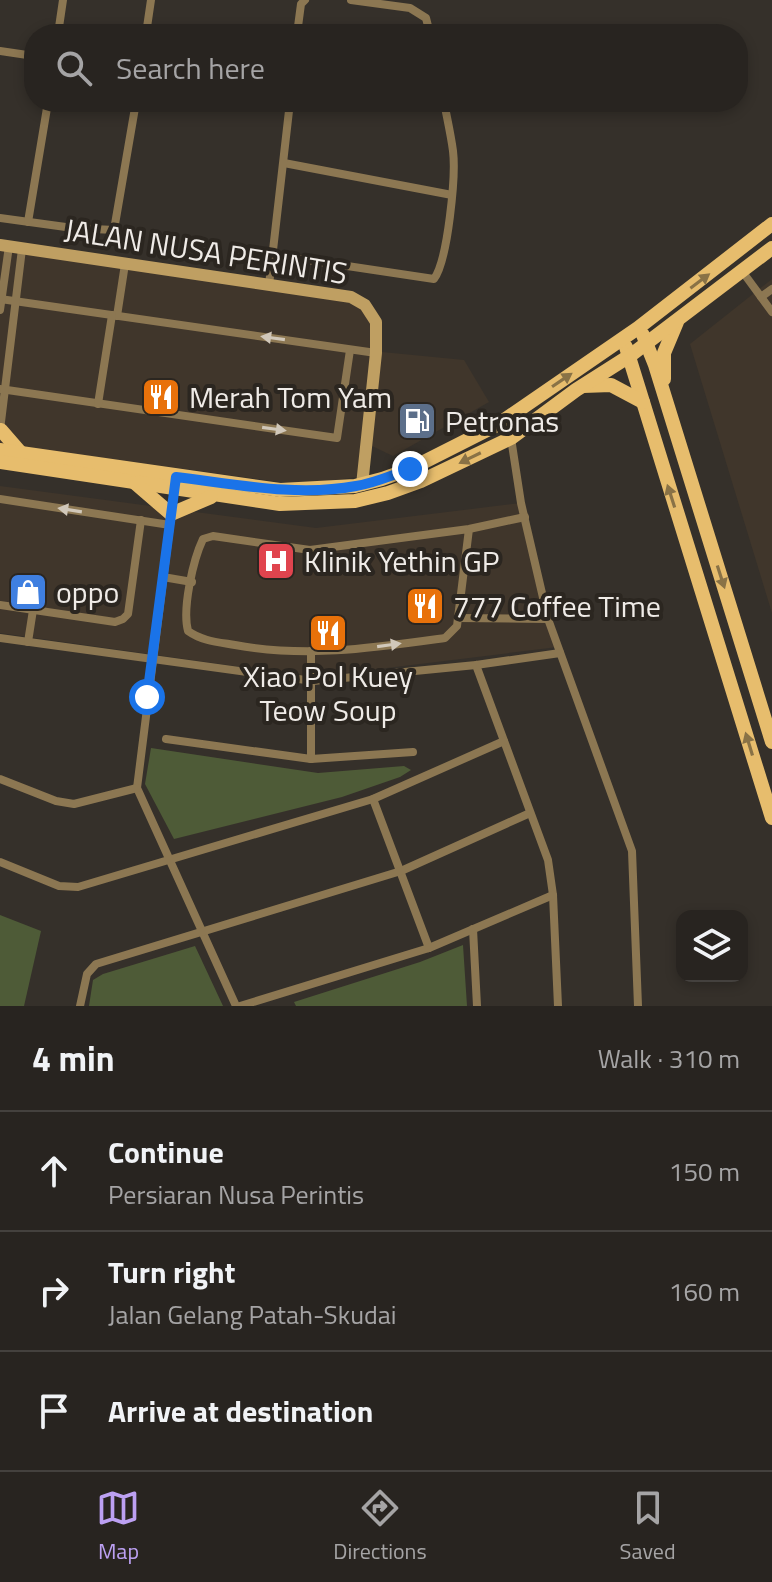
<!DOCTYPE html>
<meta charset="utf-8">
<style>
body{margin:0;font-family:"Titillium Web",sans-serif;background:#302c29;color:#f1f3f6}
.controls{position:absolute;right:24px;bottom:24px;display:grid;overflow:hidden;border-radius:16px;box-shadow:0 4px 12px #0003}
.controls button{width:72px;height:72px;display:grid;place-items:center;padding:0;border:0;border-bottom:2px solid #44413e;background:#282420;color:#f1f3f6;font:40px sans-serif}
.stop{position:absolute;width:24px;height:24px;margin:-18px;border:6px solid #1a73e8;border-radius:50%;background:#fff}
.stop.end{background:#1a73e8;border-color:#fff;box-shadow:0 2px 8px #0008}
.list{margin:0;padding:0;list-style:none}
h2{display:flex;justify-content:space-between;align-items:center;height:104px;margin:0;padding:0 32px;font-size:34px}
h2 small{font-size:26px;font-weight:400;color:#a5a4a5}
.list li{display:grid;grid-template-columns:52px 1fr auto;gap:24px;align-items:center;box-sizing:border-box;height:120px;padding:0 32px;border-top:2px solid #44413e}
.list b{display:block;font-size:30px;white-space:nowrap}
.list p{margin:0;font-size:26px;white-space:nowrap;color:#a5a4a5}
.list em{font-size:26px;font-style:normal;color:#a5a4a5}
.icon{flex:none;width:44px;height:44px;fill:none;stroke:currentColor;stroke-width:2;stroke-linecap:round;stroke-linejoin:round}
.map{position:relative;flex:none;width:772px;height:1006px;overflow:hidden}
.search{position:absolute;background:#282420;box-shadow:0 4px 12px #0003;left:24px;right:24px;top:24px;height:88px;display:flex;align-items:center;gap:20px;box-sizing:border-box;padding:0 28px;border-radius:32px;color:#a5a4a5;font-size:30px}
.sheet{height:464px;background:#282420}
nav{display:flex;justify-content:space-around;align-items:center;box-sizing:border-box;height:112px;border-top:2px solid #44413e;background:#282420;font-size:22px;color:#a5a4a5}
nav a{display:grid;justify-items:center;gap:4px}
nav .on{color:#bca0f2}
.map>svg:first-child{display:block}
.built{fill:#40362b}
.green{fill:#4e5b37}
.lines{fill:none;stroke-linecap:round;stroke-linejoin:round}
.street{stroke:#8c7752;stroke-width:8}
.secondary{stroke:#bf9f62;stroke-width:12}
.primary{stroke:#e7bd6d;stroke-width:14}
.oneway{fill:#897246}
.oneway2{fill:#d1c8ba}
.route{stroke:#1a73e8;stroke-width:10}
.labels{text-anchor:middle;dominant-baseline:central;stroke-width:8;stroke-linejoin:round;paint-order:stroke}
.street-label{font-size:30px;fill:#efebe7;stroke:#2b2620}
.poi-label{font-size:30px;fill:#efebe7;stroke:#2b2620;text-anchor:start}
</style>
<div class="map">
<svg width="772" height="1006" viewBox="0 0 772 1006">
<rect width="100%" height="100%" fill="#35302a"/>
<g class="built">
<path d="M 0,250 L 196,277 L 365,305 L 376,322 L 363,476 L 301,485 L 0,444 Z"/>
<path d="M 772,279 L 772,613 L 690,344 Z"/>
<path d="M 382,352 L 464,360 L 489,402 L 393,456 L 372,446 Z"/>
<path d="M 0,486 L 316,528 L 521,503 L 558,647 L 313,677 L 0,633 Z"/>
</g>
<g class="green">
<path d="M 151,748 L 318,773 L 404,766 L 411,770 L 400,777 L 342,797 L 174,839 L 145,784 Z"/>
<path d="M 0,915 L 41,931 L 24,1006 L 0,1006 Z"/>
<path d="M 463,945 L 467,1006 L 296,1006 L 294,1002 L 420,962 Z"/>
<path d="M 195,946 L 223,1006 L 89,1006 L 93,980 L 103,974 Z"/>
</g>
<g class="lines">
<g class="street">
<path d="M 351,0 L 410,8 L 426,18 L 430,34"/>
<path d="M 58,34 L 63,0"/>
<path d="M 146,34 L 151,0"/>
<path d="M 297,34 L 301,4 L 305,0"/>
<path d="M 0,51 L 34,56"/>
<path d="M 284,163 L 452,195"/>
<path d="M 0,218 L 73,228 L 114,230 L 136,102"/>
<path d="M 28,222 L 48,102"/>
<path d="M 274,255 L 434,279 C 448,260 456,175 453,151 C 451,135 447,118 444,102"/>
<path d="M 742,271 L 772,312"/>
<path d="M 269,285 L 290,102"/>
<path d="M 761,297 L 772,289"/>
<path d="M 0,299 L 376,353"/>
<path d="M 0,310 L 9,246"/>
<path d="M 117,316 L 125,264"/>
<path d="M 0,389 L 337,438 L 350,350"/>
<path d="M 98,404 L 112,315"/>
<path d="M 0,430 L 22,249"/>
<path d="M 511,438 L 521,503 L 548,619 L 632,851 L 638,1006"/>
<path d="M 175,486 L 137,788 L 236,1006"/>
<path d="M 0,499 L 170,525"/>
<path d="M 469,529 L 457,626 L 445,638 C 373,648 307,658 235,645 C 217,642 202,641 188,631 C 182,609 193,560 203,539 L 213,536 L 310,550 L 469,529 L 525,517"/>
<path d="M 163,577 L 192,582"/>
<path d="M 0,605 L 115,622 L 123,619 L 128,614 L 141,520"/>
<path d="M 458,618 L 548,619"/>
<path d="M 0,638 L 313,681 L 476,665 L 560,653"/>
<path d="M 28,642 L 33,610"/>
<path d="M 311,651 L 311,759"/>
<path d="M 476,665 L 548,860 L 553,895 L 558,1006"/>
<path d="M 166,739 L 311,759 L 413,752"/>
<path d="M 0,779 L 56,801 L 74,804 L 137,788"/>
<path d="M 373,799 L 429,948"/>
<path d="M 0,862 L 59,886 L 78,887 L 373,799 L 504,741"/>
<path d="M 473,929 L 477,1006"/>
<path d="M 80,1006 L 87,974 L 96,964 L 401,871 L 530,813"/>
<path d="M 240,1006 L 429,948 L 553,895"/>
</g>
<path class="secondary" d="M 0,245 L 351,297 L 365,305 L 376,322 L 376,353 L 362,485"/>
<g class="primary">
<path d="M 643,335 L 655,365 L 772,742"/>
<path d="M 626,347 L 772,818"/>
<path d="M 664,379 L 664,353 L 677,322"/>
<path d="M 583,386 L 611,385 L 643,402"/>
<path d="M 1,430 L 21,453"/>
<path d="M 0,450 L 280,490 L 355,486 L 382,479 L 410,469 L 497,425 L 638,328 L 772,224"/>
<path d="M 0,462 L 280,504 L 355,501 L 388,493 L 421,481 L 511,438 L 576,390 L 631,355 L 772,248"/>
<path d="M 135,483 L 171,514 L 211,497"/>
</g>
</g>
<defs><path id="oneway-solid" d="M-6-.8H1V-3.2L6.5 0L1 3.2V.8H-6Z" transform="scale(2)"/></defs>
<g class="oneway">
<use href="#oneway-solid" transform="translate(700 281) rotate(-37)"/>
<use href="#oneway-solid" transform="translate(562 380) rotate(-34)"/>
<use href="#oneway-solid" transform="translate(470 458) rotate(154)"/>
<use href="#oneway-solid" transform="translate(671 496) rotate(-108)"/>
<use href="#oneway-solid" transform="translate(721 577) rotate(72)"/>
<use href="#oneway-solid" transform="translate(749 744) rotate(-107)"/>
</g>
<g class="oneway2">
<use href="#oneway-solid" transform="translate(273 338) rotate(-172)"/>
<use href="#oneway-solid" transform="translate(274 429) rotate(8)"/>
<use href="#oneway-solid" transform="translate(70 510) rotate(-171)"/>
<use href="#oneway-solid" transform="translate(389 645) rotate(-8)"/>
</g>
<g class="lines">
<path class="route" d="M 147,697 L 176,477 C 235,484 297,497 356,486 C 375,483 392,475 410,469"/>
</g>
<defs>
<g id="restaurant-square" transform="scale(2)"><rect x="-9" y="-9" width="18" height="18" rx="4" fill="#e8710a" stroke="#2b2620"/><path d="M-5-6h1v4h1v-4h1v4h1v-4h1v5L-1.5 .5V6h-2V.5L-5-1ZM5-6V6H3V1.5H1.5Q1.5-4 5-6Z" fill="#fff"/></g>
<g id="fuel-square" transform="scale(2)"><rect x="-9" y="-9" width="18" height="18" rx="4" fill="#5c6f8a" stroke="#2b2620"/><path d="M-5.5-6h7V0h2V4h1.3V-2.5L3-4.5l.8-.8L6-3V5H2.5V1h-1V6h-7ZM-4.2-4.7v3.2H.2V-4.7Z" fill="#fff"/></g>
<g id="hospital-square" transform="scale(2)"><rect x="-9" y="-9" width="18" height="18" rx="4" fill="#e0444e" stroke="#2b2620"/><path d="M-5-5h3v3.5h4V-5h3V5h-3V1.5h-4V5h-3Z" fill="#fff"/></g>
<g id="shop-square" transform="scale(2)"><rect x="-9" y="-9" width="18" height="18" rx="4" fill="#3f7fe0" stroke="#2b2620"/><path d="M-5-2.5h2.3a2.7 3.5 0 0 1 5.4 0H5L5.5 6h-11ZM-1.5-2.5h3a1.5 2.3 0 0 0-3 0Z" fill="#fff"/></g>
</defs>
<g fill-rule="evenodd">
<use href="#restaurant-square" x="161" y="397"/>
<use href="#fuel-square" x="417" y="421"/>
<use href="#hospital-square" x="276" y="561"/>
<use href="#shop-square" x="28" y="592"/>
<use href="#restaurant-square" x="425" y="606"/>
<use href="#restaurant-square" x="328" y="633"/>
</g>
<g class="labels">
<g class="street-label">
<text transform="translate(206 251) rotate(9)">JALAN NUSA PERINTIS</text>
</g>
<g class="poi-label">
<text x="189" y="397">Merah Tom Yam</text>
<text x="445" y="421">Petronas</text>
<text x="304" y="561">Klinik Yethin GP</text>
<text x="56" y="592">oppo</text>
<text x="453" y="606">777 Coffee Time</text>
<text x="328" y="676" text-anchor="middle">Xiao Pol Kuey<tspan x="328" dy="34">Teow Soup</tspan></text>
</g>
</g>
</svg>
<div class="controls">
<button><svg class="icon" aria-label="layers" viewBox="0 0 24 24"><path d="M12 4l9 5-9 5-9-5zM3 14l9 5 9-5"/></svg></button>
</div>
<div class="stop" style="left:147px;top:697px"></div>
<div class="stop end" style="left:410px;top:469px"></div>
<div class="search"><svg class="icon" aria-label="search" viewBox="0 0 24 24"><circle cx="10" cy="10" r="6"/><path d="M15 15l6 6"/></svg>Search here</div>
</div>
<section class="sheet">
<h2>4 min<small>Walk · 310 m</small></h2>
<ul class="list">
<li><svg class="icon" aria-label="ahead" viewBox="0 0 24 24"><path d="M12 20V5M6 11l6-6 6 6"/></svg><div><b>Continue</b><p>Persiaran Nusa Perintis</p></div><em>150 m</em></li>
<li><svg class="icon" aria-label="right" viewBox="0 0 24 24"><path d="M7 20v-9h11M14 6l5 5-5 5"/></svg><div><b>Turn right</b><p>Jalan Gelang Patah-Skudai</p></div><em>160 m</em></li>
<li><svg class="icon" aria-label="arrive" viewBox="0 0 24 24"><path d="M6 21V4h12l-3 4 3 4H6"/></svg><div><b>Arrive at destination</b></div></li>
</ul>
</section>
<nav>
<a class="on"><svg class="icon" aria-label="map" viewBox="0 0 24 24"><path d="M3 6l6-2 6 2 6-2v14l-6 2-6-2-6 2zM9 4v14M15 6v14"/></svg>Map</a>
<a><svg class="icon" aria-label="directions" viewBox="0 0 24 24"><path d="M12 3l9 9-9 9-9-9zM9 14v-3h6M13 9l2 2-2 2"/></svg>Directions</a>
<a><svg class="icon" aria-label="saved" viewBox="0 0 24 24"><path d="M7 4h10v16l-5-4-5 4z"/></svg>Saved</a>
</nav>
